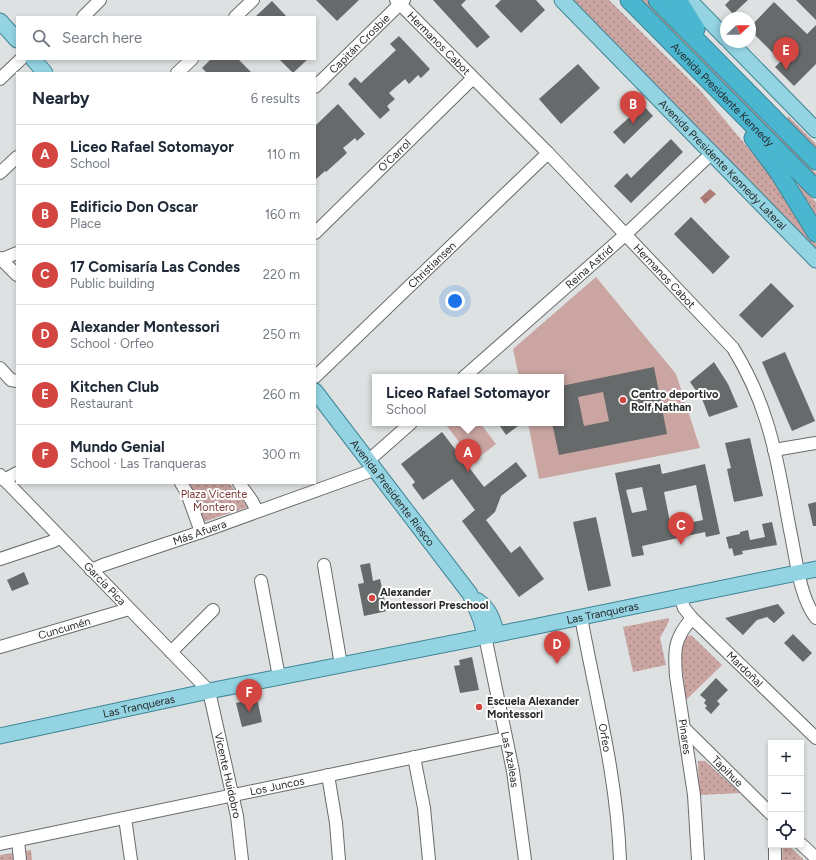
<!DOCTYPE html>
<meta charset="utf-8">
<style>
body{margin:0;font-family:Figtree,sans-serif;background:#f6f6f7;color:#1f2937}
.controls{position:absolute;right:12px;bottom:12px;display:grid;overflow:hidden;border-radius:0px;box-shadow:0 2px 6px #0003}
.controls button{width:36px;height:36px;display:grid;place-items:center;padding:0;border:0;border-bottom:1px solid #e0e1e3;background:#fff;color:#1f2937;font:20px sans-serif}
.compass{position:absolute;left:720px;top:12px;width:36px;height:36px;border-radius:50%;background:#fff;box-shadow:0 2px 6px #0003;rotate:68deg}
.you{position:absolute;left:455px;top:301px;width:14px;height:14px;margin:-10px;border:3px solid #fff;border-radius:50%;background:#1a73e8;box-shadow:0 0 0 6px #1a73e833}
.badge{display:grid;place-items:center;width:26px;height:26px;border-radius:50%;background:#d34540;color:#fff;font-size:13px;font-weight:700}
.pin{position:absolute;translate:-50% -33px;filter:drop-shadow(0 1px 2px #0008)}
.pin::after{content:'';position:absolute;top:21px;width:14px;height:12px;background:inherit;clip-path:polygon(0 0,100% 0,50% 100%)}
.popup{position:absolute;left:372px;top:374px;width:192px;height:52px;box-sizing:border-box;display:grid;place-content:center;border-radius:0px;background:#fff;filter:drop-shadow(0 1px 3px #0005);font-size:13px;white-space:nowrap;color:#747a83}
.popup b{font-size:15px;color:#1f2937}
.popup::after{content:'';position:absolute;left:50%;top:100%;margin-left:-8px;border:8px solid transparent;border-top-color:#fff}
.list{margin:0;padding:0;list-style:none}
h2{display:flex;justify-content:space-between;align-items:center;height:52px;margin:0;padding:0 16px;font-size:17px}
h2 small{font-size:13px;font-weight:400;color:#747a83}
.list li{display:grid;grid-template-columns:26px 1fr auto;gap:12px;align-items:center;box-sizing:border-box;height:60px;padding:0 16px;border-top:1px solid #e0e1e3}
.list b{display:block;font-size:15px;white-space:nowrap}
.list p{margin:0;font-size:13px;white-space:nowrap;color:#747a83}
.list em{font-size:13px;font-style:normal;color:#747a83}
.icon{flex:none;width:22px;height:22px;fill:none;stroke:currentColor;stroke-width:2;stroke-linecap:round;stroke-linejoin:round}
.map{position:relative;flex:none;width:816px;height:860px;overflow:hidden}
.search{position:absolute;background:#fff;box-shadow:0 2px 6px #0003;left:16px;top:16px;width:300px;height:44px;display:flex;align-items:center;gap:10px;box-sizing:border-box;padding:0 14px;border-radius:0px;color:#747a83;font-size:15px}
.panel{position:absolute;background:#fff;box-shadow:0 2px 6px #0003;left:16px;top:72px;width:300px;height:412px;border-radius:0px}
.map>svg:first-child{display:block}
.grass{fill:url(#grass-dots)}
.pitch{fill:#caa5a1}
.water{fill:url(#water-ripples)}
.building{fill:#676a6b;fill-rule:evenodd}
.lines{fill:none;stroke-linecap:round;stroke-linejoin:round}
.minor-casing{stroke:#696c6d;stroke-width:14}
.major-casing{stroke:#3f8596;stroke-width:17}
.highway-casing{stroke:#3f8596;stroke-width:19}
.minor{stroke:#fff;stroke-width:12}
.major{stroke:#93d3e2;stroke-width:15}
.highway{stroke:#4bb6cf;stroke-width:17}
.poi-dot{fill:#d34540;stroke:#fff;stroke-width:1.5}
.labels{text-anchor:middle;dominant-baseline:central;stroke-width:4;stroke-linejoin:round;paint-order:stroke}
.street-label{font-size:11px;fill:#292b2b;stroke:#fff}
.poi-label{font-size:11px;font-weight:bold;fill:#292b2b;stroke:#fff;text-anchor:start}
.park-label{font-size:11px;fill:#7c3732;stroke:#fff}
</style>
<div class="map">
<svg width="816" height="860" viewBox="0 0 816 860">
<defs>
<pattern id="grass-dots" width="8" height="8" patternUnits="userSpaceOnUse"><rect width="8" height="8" fill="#caa5a1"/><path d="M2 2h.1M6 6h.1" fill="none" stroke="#a48783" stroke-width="1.8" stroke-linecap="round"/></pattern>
<pattern id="water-ripples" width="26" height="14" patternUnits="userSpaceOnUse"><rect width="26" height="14" fill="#af7b75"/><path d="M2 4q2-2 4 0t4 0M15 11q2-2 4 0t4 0" fill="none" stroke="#8e6560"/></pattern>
</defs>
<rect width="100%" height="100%" fill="#dde1e2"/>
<g class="grass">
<path d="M 570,0 L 609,0 L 699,89 L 764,167 L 813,238 L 816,244 L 816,249 Z"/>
<path d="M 640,0 L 647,0 L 816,173 L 816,179 Z"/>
<path d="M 788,116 L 816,144 L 816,148 L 787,119 Z"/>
<path d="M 796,181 L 816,202 L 816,220 Z"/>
<path d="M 183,483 L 229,483 L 248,507 L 203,522 Z"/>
<path d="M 669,618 L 669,621 L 660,638 L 666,665 L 633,672 L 623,627 Z"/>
<path d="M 691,635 L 722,665 L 686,700 L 680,648 L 686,637 Z"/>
<path d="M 698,761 L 705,761 L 740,793 L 699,795 Z"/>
<path d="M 783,845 L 788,845 L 804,860 L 782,860 Z"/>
<path d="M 31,850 L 32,860 L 0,860 L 0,855 Z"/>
</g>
<g class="pitch">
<path d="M 596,277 L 676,374 L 700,448 L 539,479 L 528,423 L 561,423 L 561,377 L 519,377 L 513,349 Z"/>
<path d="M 449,423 L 480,423 L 496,444 L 474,461 L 446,425 Z"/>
</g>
<path class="water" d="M 710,189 L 716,194 L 705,204 L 700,198 Z"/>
<g class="building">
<path d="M 316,0 L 359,0 L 337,21 Z"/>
<path d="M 433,0 L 466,0 L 461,5 L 490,37 L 477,48 Z"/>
<path d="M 501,0 L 536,0 L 545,10 L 521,33 L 495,6 Z"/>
<path d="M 730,0 L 748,0 L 733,14 L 725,5 Z"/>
<path d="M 796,0 L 816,0 L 816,20 Z"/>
<path d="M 272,1 L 287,17 L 255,17 Z"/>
<path d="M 774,2 L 807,34 L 816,25 L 816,64 L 794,86 L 775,67 L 781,61 L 750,30 L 750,27 Z"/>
<path d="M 399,36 L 430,69 L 421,78 L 418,75 L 409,84 L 405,79 L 389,93 L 395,99 L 387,106 L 390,110 L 380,119 L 348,84 L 355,77 L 361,83 L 396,50 L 390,44 Z"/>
<path d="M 211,59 L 238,59 L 252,73 L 207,73 L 202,68 Z"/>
<path d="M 279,59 L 308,59 L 293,73 Z"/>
<path d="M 578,64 L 600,88 L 561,124 L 539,99 Z"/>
<path d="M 338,104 L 365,134 L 357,141 L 355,138 L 343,148 L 347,153 L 326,172 L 325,171 L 315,180 L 315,126 Z"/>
<path d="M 643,105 L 653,116 L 624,144 L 613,132 Z"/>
<path d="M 671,139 L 683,152 L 631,203 L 614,186 L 627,173 L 631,178 Z"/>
<path d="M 691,217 L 730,257 L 713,274 L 674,234 Z"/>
<path d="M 771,283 L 794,306 L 762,338 L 739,315 Z"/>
<path d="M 785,352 L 815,421 L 792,431 L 762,362 Z"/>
<path d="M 714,362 L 728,384 L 738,407 L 709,417 L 699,391 L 697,392 L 690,382 Z"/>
<path d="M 654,367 L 667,434 L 559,455 L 552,423 L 561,423 L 561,386 ZM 603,392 L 609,421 L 584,426 L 578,397 Z"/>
<path d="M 498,423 L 522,423 L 506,435 Z"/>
<path d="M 442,432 L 484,487 L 516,462 L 527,476 L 501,496 L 495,512 L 486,520 L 511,553 L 520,546 L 544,579 L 519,597 L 462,521 L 475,510 L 452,479 L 423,500 L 412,485 L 415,482 L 401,464 Z"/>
<path d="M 750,438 L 763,496 L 734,502 L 727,469 L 731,468 L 725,443 Z"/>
<path d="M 660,464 L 662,474 L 705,464 L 720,534 L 706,537 L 705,532 L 642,546 L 644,555 L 632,557 L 615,473 ZM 696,485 L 703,520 L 671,527 L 664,492 ZM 642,487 L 647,510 L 632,513 L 626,490 Z"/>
<path d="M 816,502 L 816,526 L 813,526 L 808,504 Z"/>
<path d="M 596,517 L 611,586 L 588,591 L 573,522 Z"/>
<path d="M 772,522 L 777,545 L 742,551 L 743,554 L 734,556 L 732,548 L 729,549 L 726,537 L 740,534 L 740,532 L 748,530 L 750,540 L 765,537 L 762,524 Z"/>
<path d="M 370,563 L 373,581 L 380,579 L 387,611 L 364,616 L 358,584 L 364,583 L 360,565 Z"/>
<path d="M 24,572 L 29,584 L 12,591 L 7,580 Z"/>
<path d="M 778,604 L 785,613 L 774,623 L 767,617 L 757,620 L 743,635 L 725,618 Z"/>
<path d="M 793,634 L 812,653 L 803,662 L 784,643 Z"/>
<path d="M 472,657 L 479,690 L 460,693 L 454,666 L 460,665 L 459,660 Z"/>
<path d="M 716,678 L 728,690 L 717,701 L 720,704 L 711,714 L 705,708 L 707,706 L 704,703 L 706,700 L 700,695 Z"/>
<path d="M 257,698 L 262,722 L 242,727 L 236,703 Z"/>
</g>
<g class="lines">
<g class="minor-casing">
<g id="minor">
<path id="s1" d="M 396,0 L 548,153 L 733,348 C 747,371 758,394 766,420 C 778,456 783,494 790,530 C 796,557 799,596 816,618"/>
<path d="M 83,17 L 100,0"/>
<path d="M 235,17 L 253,0"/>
<path d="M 177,73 L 192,59"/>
<path d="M 0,79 L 21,59"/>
<path id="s2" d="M 315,87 L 404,0"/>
<path d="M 0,173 L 17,157"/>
<path id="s3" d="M 315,233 L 473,78"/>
<path d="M 0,258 L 17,275"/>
<path d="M 0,260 L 17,253"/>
<path d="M 0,368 L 11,380 L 17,381"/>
<path id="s4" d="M 315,377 L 548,153"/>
<path id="s5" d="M 464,377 L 625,235 L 712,153"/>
<path d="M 774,450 L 816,443"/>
<path d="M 369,460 L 411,423"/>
<path id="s6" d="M 0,475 L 209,691 L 237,816 L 242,860"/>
<path d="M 4,480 L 17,473"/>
<path d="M 181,483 L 187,493 L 201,532"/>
<path d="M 239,483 L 252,501 L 257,511"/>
<path d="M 0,559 L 51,542 L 60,538"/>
<path d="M 324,565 L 341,665"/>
<path id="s7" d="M 91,570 L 103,565 L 201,532 L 376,469"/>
<path d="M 261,581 L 279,677"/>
<path id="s8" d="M 680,596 L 684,608 L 692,618 L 816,738"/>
<path id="s9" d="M 581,617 C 596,698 617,777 620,860"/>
<path id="s10" d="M 692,618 C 674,639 674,649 676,676 L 694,795 L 698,860"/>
<path id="s11" d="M 485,636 L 513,771 L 525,860"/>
<path id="s12" d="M 0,647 L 129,609"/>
<path d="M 171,652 L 213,610"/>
<path id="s13" d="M 685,729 L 771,814"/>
<path d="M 414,757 L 424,808 L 429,860"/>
<path d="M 328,775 L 336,823 L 339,860"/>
<path d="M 125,818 L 131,860"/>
<path d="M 18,841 L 20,860"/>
<path id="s14" d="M 0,844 L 506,738"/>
<path d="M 801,844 L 816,858"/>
<path d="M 775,845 L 775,860"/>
</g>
</g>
<g class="major-casing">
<g id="major">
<path id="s15" d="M 562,0 L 816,260"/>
<path d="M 689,0 L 726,38"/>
<path d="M 0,21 L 17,40"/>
<path d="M 730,42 L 816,130"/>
<path d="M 33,59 L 45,73"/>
<path id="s16" d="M 315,391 L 470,594 L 481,620 L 485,636"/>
<path d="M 478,601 C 490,609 493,621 497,634"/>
<path id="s17" d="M 0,736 L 209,691 L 528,628 L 816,569"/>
</g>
</g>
<g class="highway-casing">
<g id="highway">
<path id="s18" d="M 629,0 L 816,189"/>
<path d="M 657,0 L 816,161"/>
<path d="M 678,0 L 696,29"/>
<path d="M 753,138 L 779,173 L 816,233"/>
</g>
</g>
<use href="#minor" class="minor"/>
<use href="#major" class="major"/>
<use href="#highway" class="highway"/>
</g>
<g class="poi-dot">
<circle cx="623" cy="400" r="4"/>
<circle cx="372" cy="598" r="4"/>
<circle cx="479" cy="707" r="4"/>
</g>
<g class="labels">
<g class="street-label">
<text stroke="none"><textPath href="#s2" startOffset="62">Capitán Crosbie</textPath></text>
<text stroke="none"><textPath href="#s1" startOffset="61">Hermanos Cabot</textPath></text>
<text stroke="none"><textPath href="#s18" startOffset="133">Avenida Presidente Kennedy</textPath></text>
<text stroke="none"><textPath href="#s3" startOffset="111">O'Carrol</textPath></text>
<text stroke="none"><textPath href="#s15" startOffset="230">Avenida Presidente Kennedy Lateral</textPath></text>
<text stroke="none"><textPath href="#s4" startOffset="162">Christiansen</textPath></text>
<text stroke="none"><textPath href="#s5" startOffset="167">Reina Astrid</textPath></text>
<text stroke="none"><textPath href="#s1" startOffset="385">Hermanos Cabot</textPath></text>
<text stroke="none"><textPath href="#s16" startOffset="128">Avenida Presidente Riesco</textPath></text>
<text stroke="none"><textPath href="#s7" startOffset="115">Más Afuera</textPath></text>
<text stroke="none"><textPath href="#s6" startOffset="151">García Pica</textPath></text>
<text stroke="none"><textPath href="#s17" startOffset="615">Las Tranqueras</textPath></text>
<text stroke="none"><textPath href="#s12" startOffset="67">Cuncumén</textPath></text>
<text stroke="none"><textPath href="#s8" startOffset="99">Mardoñal</textPath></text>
<text stroke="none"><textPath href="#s17" startOffset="142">Las Tranqueras</textPath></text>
<text stroke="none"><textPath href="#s10" startOffset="124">Pinares</textPath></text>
<text stroke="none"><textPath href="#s9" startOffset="123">Orfeo</textPath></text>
<text stroke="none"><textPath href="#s11" startOffset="126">Las Azaleas</textPath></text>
<text stroke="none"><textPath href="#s13" startOffset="60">Tapihue</textPath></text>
<text stroke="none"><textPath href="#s6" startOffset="387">Vicente Huidobro</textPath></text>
<text stroke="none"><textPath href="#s14" startOffset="283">Los Juncos</textPath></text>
</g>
<g class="poi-label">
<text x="631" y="394">Centro deportivo<tspan x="631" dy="13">Rolf Nathan</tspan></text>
<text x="380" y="592">Alexander<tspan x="380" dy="13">Montessori Preschool</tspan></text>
<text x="487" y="701">Escuela Alexander<tspan x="487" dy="13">Montessori</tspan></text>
</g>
<g class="park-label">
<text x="214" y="494">Plaza Vicente<tspan x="214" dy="13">Montero</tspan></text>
</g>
</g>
</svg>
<div class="controls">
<button>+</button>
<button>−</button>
<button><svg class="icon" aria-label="locate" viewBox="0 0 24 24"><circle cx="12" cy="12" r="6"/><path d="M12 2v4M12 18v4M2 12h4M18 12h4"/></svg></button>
</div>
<svg class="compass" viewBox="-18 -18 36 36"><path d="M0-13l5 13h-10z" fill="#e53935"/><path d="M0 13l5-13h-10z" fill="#747a83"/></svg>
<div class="you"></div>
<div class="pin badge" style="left:468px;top:472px">A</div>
<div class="popup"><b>Liceo Rafael Sotomayor</b>School</div>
<div class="pin badge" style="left:633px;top:124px">B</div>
<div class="pin badge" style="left:681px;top:545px">C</div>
<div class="pin badge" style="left:557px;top:664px">D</div>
<div class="pin badge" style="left:786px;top:70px">E</div>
<div class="pin badge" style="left:249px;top:712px">F</div>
<div class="search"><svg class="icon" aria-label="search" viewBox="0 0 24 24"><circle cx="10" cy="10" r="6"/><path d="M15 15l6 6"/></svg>Search here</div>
<section class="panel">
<h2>Nearby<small>6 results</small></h2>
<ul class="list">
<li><span class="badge">A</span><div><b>Liceo Rafael Sotomayor</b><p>School</p></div><em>110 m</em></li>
<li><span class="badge">B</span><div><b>Edificio Don Oscar</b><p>Place</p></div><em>160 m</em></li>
<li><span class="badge">C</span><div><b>17 Comisaría Las Condes</b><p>Public building</p></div><em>220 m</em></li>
<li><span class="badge">D</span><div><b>Alexander Montessori</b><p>School · Orfeo</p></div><em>250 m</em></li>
<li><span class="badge">E</span><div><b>Kitchen Club</b><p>Restaurant</p></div><em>260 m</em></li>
<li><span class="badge">F</span><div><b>Mundo Genial</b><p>School · Las Tranqueras</p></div><em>300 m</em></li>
</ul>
</section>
</div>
